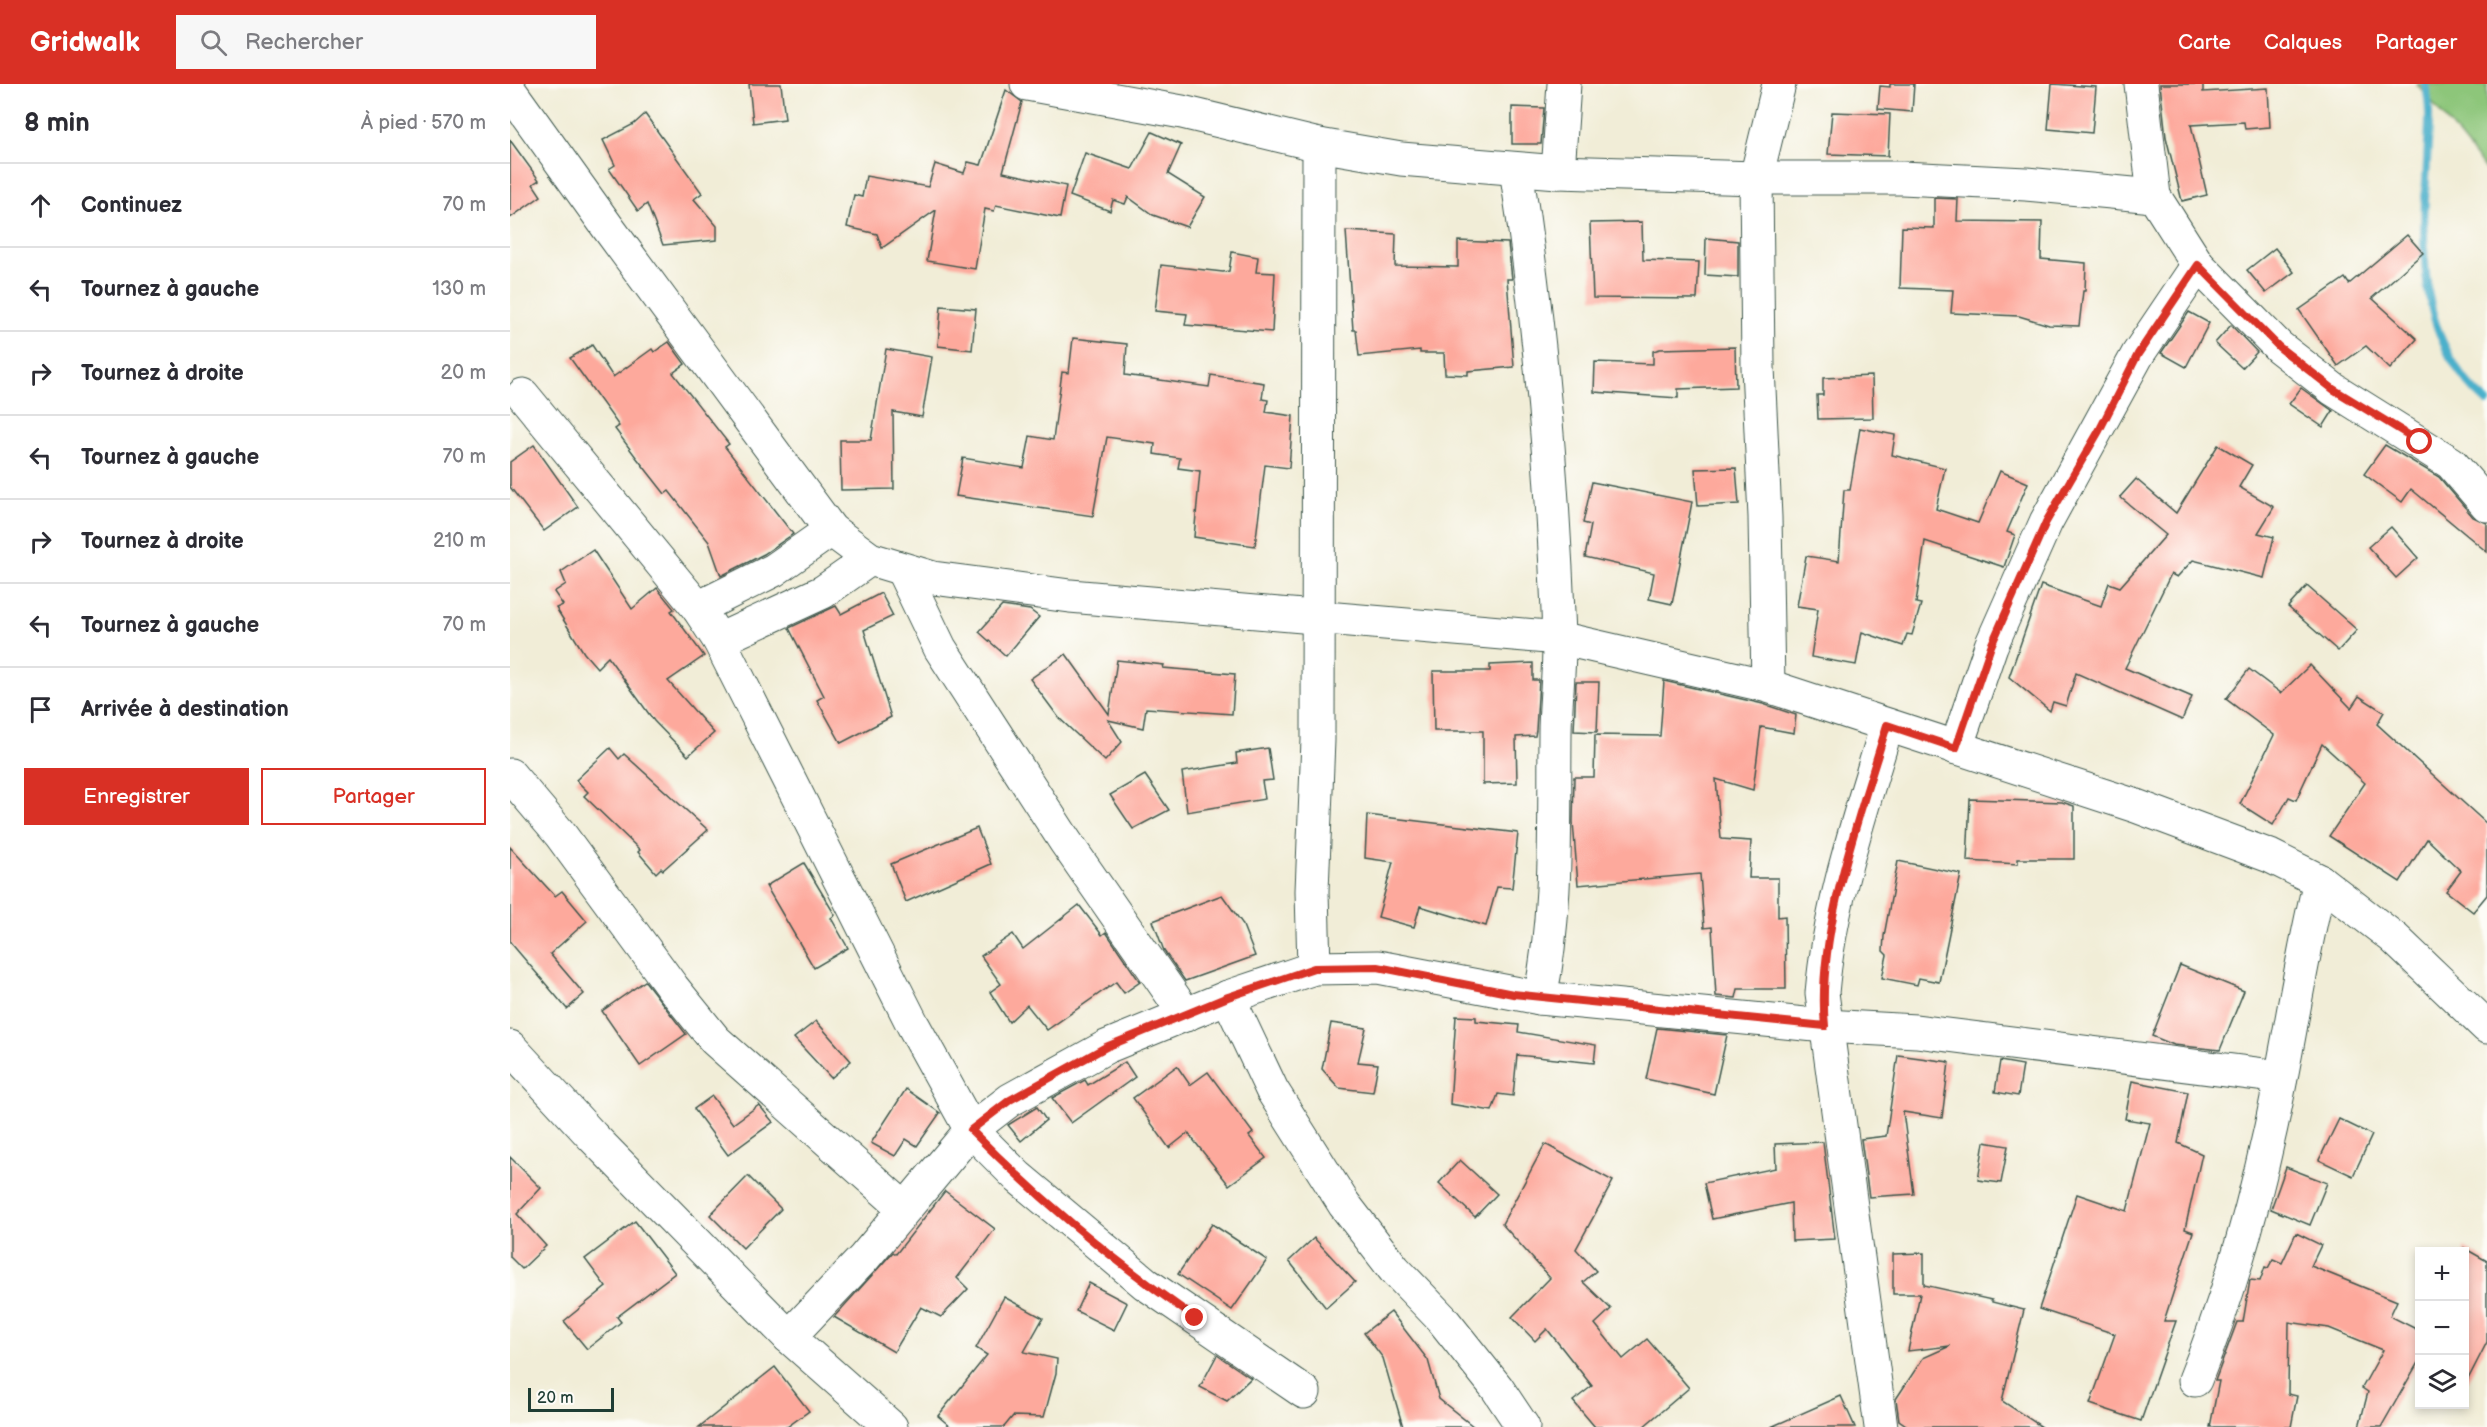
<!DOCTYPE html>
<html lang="fr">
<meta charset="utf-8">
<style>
body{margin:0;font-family:"Balsamiq Sans",sans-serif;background:#f7f7f7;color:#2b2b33}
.controls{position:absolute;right:18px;bottom:18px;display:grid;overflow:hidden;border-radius:0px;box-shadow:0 3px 9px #0003}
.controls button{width:54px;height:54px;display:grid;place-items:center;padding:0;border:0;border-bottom:2px solid #e1e1e2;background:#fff;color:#2b2b33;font:30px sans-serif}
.scale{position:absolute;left:18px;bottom:15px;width:86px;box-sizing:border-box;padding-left:6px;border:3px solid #1f3d34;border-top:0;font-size:16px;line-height:21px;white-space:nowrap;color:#1f3d34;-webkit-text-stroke:4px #fdfcf7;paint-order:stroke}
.stop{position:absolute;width:18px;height:18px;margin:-14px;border:4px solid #d93025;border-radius:50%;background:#fff}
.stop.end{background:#d93025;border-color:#fff;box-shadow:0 2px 6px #0008}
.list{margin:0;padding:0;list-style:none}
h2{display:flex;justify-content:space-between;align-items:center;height:78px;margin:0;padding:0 24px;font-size:26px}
h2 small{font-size:20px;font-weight:400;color:#7c7c81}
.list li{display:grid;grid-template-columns:39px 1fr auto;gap:18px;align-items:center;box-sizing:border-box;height:84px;padding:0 24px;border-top:2px solid #e1e1e2}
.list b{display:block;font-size:22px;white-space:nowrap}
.list em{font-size:20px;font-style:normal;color:#7c7c81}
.actions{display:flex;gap:12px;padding:18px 24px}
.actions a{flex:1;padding:14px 0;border:2px solid #d93025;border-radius:0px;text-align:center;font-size:21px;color:#d93025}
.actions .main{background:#d93025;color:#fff}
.icon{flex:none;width:33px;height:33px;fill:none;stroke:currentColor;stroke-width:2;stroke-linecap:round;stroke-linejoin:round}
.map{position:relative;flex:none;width:1977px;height:1343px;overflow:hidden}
header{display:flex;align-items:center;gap:36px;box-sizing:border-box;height:84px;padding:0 30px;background:#d93025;color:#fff}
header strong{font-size:28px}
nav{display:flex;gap:33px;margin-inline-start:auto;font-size:21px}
.search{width:420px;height:54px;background:#f7f7f7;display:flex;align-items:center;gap:15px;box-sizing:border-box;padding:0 21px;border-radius:0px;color:#7c7c81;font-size:22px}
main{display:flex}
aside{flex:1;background:#fff}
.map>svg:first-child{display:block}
.green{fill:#8dc67a;stroke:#568257;stroke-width:1.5}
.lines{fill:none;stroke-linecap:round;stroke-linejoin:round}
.stream{stroke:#4cb0cb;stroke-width:8}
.building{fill:#fda99c}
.minor-casing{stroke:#3e574c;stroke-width:35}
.minor{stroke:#fff;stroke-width:33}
.route{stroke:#d93025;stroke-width:8}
</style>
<header>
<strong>Gridwalk</strong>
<div class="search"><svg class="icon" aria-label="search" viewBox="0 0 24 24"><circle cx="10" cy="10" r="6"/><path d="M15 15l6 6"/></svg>Rechercher</div>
<nav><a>Carte</a><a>Calques</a><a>Partager</a></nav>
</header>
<main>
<aside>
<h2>8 min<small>À pied · 570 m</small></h2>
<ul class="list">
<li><svg class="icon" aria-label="ahead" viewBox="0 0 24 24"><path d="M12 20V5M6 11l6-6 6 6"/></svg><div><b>Continuez</b></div><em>70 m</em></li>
<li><svg class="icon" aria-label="left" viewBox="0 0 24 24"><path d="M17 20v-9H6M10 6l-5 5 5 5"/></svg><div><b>Tournez à gauche</b></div><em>130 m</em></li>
<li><svg class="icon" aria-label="right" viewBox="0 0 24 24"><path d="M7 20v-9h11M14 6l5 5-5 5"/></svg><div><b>Tournez à droite</b></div><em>20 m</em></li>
<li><svg class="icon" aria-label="left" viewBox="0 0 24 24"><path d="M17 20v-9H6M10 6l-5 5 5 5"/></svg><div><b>Tournez à gauche</b></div><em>70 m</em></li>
<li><svg class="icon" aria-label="right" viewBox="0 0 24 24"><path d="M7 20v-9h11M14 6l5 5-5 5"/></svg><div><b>Tournez à droite</b></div><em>210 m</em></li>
<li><svg class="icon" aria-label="left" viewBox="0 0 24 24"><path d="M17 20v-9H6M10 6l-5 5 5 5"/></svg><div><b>Tournez à gauche</b></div><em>70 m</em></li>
<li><svg class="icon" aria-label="arrive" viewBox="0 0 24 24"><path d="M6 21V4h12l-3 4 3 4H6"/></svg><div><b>Arrivée à destination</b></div></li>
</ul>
<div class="actions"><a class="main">Enregistrer</a><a>Partager</a></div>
</aside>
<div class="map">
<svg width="1977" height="1343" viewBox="0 0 1977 1343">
<rect width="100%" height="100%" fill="#fdfcf7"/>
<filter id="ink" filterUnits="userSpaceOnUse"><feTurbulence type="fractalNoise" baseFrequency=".0167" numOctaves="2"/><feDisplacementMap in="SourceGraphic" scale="12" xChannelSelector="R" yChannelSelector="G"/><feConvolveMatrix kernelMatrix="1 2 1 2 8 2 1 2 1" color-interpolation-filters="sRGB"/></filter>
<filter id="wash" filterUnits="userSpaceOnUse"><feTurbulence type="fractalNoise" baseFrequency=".008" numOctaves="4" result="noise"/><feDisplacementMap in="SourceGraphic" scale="24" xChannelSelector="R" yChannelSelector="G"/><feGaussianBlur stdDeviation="1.35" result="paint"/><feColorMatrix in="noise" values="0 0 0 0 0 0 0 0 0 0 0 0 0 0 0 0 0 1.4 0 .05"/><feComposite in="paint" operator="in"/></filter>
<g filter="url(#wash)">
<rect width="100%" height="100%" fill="#f1edd7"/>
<path class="green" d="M 1907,0 L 1977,0 L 1977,87 Z"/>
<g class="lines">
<path class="stream" d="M 1915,0 C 1922,25 1918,51 1917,78 C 1912,163 1905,256 1977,318"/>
</g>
<g id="blocks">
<g class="building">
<path d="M 239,0 L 271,0 L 275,35 L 243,39 Z"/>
<path d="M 1380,0 L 1404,0 L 1402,28 L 1368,25 L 1370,2 L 1380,3 Z"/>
<path d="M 1542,0 L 1586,3 L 1582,49 L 1538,45 Z"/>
<path d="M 1650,0 L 1693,0 L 1693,8 L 1758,4 L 1760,43 L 1735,45 L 1734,38 L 1681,41 L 1697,111 L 1672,117 L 1656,53 Z"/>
<path d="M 496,6 L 512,18 L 493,88 L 556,102 L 550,134 L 486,121 L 484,127 L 475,125 L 465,185 L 417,177 L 426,126 L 372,164 L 367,150 L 337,143 L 344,111 L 352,113 L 356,92 L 418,103 L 425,80 L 454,89 L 458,78 L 471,81 Z"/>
<path d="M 1002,23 L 1034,24 L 1031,60 L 1002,60 Z"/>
<path d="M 1322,28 L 1380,30 L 1378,72 L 1318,70 Z"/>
<path d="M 135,30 L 192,109 L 184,115 L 207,142 L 207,156 L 153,161 L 137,120 L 128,127 L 99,85 L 105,81 L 93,56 L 124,40 Z"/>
<path d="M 642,48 L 671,61 L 658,90 L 695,113 L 677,143 L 643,131 L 618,113 L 615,120 L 603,116 L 600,127 L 560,112 L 575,69 L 622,85 Z"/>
<path d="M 0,56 L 29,96 L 23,100 L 31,112 L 0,134 Z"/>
<path d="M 1424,114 L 1448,115 L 1447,137 L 1532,138 L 1531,175 L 1576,179 L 1575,207 L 1573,207 L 1569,242 L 1539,241 L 1509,232 L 1441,229 L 1443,206 L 1390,204 L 1392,143 L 1424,144 Z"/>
<path d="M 1132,138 L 1133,176 L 1189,178 L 1187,215 L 1083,214 L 1080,139 Z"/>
<path d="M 836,147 L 886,150 L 885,182 L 948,183 L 948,157 L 998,159 L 1002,195 L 997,195 L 1004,283 L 958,287 L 958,291 L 935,290 L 934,269 L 910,269 L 910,266 L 849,272 L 846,246 L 843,246 Z"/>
<path d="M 1897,151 L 1913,169 L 1862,214 L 1907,255 L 1880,285 L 1856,262 L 1828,282 L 1789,226 L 1835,194 L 1839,200 Z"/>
<path d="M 1196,154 L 1228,157 L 1228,193 L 1195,191 Z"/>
<path d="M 1765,164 L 1784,188 L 1756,209 L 1737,186 Z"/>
<path d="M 722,168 L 748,173 L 746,188 L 765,189 L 762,248 L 675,241 L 677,230 L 645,227 L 651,181 L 713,188 L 719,187 Z"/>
<path d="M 431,222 L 466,225 L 462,266 L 428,262 Z"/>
<path d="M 1679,228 L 1699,239 L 1676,283 L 1651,269 Z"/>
<path d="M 1721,241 L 1747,268 L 1732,284 L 1705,259 Z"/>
<path d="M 563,254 L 617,260 L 615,291 L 699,303 L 701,291 L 754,299 L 752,315 L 758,316 L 756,328 L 783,332 L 779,384 L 755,381 L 745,462 L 684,453 L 690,387 L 668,384 L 670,374 L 644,370 L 645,360 L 597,353 L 583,432 L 446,412 L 453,374 L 514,384 L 520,352 L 543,356 L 552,288 L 559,289 Z"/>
<path d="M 159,258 L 175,280 L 163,289 L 219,360 L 215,363 L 283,450 L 254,470 L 211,492 L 199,458 L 159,407 L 155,410 L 126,373 L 105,345 L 109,342 L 60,274 L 82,261 L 103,293 L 142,265 L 144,268 Z"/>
<path d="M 1225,263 L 1226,303 L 1168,305 L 1168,314 L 1084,308 L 1085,278 L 1143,280 L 1143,267 L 1150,265 Z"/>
<path d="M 376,265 L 422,273 L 412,333 L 383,328 L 384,405 L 331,406 L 330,356 L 361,356 Z"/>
<path d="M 1362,292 L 1363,334 L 1308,335 L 1307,311 L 1313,311 L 1313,294 Z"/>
<path d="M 1791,304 L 1823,327 L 1813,343 L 1779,320 Z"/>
<path d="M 1350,344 L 1385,351 L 1382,371 L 1435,384 L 1426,425 L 1468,439 L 1490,387 L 1518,399 L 1497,448 L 1505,451 L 1494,483 L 1415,457 L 1406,519 L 1411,520 L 1402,551 L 1397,550 L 1393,562 L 1352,548 L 1346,581 L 1301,573 L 1308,525 L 1287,522 L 1296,472 L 1329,477 L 1334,406 L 1340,406 Z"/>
<path d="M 24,361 L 68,423 L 34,447 L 0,403 L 0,378 Z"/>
<path d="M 1708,361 L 1742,381 L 1729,403 L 1764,423 L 1748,449 L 1764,453 L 1754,494 L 1683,476 L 1667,493 L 1661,490 L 1615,584 L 1682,613 L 1672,636 L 1566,589 L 1556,622 L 1543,618 L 1540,627 L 1499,593 L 1531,501 L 1591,522 L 1599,499 L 1610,503 L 1656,451 L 1610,413 L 1626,395 L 1666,429 Z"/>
<path d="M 1875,361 L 1929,393 L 1963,433 L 1977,439 L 1977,468 L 1901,405 L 1892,418 L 1854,390 Z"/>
<path d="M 1226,384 L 1229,420 L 1188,422 L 1185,385 Z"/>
<path d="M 1082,398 L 1182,418 L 1162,520 L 1139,515 L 1144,489 L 1075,473 L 1081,441 L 1073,439 Z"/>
<path d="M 1881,443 L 1908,474 L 1886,494 L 1858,463 Z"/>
<path d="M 83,466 L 122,525 L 147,504 L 164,525 L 161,527 L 194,572 L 158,597 L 204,649 L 178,672 L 144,637 L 98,573 L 87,584 L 74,569 L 46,524 L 53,521 L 44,508 L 56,500 L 51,488 Z"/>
<path d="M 1797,502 L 1847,546 L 1828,567 L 1778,523 Z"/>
<path d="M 371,509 L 383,532 L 354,546 L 381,633 L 331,659 L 307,616 L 314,612 L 279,544 L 326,522 L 331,530 Z"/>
<path d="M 492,522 L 520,526 L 529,533 L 496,572 L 469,548 Z"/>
<path d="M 556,570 L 599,630 L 607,576 L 654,581 L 653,584 L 725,590 L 722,630 L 636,624 L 633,644 L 598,636 L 612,658 L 595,677 L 549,634 L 520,595 Z"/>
<path d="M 1023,579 L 1023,596 L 1029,596 L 1026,646 L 1025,652 L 1006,653 L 1007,699 L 973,700 L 973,647 L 924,647 L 923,587 L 980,587 L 980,581 Z"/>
<path d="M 1800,581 L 1841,624 L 1849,612 L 1874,628 L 1867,640 L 1977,740 L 1977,811 L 1963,828 L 1936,807 L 1951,787 L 1917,755 L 1890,798 L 1819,752 L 1855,699 L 1812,660 L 1786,716 L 1779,713 L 1763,741 L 1730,720 L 1764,651 L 1716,615 L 1739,585 L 1771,609 Z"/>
<path d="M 1154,597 L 1253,620 L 1286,631 L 1284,649 L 1251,643 L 1243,706 L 1206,695 L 1211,755 L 1241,757 L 1239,794 L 1268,794 L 1268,833 L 1275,832 L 1276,905 L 1228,905 L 1226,914 L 1206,912 L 1202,843 L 1194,844 L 1190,790 L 1068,801 L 1063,738 L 1064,693 L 1084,693 L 1085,651 L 1150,652 Z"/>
<path d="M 1066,598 L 1089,598 L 1087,648 L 1064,647 Z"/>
<path d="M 100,664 L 109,675 L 114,670 L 198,746 L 153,786 L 151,784 L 146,789 L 128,768 L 130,766 L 74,712 L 78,708 L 66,696 Z"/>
<path d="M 758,664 L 763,696 L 752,697 L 755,715 L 677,728 L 672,688 L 727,679 L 726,669 Z"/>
<path d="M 635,691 L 659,726 L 623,745 L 600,711 Z"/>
<path d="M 1460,715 L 1552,718 L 1564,722 L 1564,775 L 1508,775 L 1508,780 L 1457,777 Z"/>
<path d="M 857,731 L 1008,749 L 1002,804 L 987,803 L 976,842 L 910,822 L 904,843 L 868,833 L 883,778 L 855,774 Z"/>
<path d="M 467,744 L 481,780 L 396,818 L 381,780 Z"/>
<path d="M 0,763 L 45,812 L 52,807 L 77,837 L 40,870 L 74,910 L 57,925 L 0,858 Z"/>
<path d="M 1388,777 L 1451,790 L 1429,898 L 1409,894 L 1407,901 L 1372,894 L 1377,871 L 1373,867 L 1374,852 Z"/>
<path d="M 294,779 L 325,831 L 321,834 L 338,864 L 304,884 L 256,802 Z"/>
<path d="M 712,811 L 732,839 L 745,872 L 675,897 L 654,867 L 643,837 Z"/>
<path d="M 569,821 L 592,851 L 596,848 L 630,898 L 614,909 L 606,898 L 537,946 L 517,921 L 499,938 L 480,908 L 491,900 L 471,872 L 503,850 L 513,865 Z"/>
<path d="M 1670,881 L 1734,907 L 1710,966 L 1664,961 L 1642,952 Z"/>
<path d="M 135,897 L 176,950 L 130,982 L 92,927 Z"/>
<path d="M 946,932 L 966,933 L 966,937 L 1009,941 L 1008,948 L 1086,961 L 1084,979 L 1007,971 L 1003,1012 L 988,1010 L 982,1027 L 940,1020 Z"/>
<path d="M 306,937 L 341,977 L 321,994 L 284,954 Z"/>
<path d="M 821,939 L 856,944 L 848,978 L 868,980 L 863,1008 L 829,1004 L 812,985 Z"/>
<path d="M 1147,944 L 1217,951 L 1204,1010 L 1136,995 Z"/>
<path d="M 1388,971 L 1439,978 L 1432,1034 L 1393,1028 L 1404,1110 L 1359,1113 L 1351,1055 L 1376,1052 Z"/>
<path d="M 1490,977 L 1513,981 L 1508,1012 L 1485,1008 Z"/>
<path d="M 615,978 L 625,993 L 561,1039 L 542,1014 L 575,996 L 578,1001 Z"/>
<path d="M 667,982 L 680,1001 L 698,988 L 743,1049 L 739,1052 L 756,1074 L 719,1101 L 678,1049 L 659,1064 L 623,1014 Z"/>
<path d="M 1622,997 L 1678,1008 L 1668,1059 L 1692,1070 L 1675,1145 L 1683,1148 L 1654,1237 L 1666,1237 L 1631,1337 L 1580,1320 L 1605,1250 L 1529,1225 L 1567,1110 L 1617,1127 L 1640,1039 L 1615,1035 Z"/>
<path d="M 396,1005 L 430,1029 L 407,1062 L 396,1055 L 385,1072 L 361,1059 Z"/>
<path d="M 202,1012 L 223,1040 L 249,1021 L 263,1038 L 218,1071 L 184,1025 Z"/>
<path d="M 527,1023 L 536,1036 L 511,1057 L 498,1041 Z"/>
<path d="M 1829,1035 L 1862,1051 L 1843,1092 L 1809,1076 Z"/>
<path d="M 1313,1058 L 1325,1155 L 1282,1157 L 1281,1119 L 1202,1135 L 1194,1099 L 1266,1084 L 1265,1060 Z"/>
<path d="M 1474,1058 L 1498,1062 L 1491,1099 L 1468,1096 Z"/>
<path d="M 1035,1060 L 1103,1097 L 1066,1165 L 1086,1187 L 1073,1198 L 1101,1225 L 1085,1240 L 1113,1275 L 1137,1255 L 1179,1304 L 1133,1343 L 1085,1343 L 1063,1317 L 1082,1302 L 1037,1245 L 1025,1257 L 1002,1233 L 1040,1194 L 992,1140 Z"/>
<path d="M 0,1073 L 31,1104 L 7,1130 L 36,1162 L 12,1185 L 0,1173 Z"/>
<path d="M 950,1076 L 987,1110 L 965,1133 L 929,1099 Z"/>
<path d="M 1776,1083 L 1817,1099 L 1800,1141 L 1761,1125 Z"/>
<path d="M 238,1092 L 271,1125 L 233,1164 L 200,1131 Z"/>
<path d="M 435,1107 L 485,1145 L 447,1194 L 458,1205 L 431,1233 L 411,1223 L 384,1268 L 324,1233 L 383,1168 L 386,1170 Z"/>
<path d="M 125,1137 L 165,1189 L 107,1233 L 111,1238 L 77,1265 L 54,1237 L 96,1203 L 75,1175 Z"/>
<path d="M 702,1140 L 757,1176 L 722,1226 L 668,1190 Z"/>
<path d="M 1786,1149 L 1811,1161 L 1801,1182 L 1887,1217 L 1880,1232 L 1910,1247 L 1910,1275 L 1871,1343 L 1849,1343 L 1858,1308 L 1852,1304 L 1873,1266 L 1819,1244 L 1779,1238 L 1778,1310 L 1787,1312 L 1781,1343 L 1700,1343 L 1709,1297 L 1705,1297 L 1727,1238 L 1733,1238 L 1740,1196 L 1750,1197 L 1755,1183 L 1758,1184 L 1763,1175 L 1772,1179 Z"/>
<path d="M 804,1154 L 845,1198 L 816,1224 L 779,1177 Z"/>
<path d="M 1954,1164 L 1977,1177 L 1977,1258 L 1954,1303 Z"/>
<path d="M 1414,1169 L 1414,1201 L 1482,1216 L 1482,1218 L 1514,1226 L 1492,1317 L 1532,1343 L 1399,1343 L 1389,1336 L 1386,1315 L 1413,1274 L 1440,1262 L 1398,1267 L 1410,1210 L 1383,1210 L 1383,1170 Z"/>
<path d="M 579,1199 L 617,1219 L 604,1246 L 566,1227 Z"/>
<path d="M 494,1213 L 533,1234 L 514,1268 L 547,1275 L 546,1289 L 534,1333 L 503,1332 L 494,1343 L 441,1343 L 428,1332 L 477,1271 L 466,1264 Z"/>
<path d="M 881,1228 L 918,1276 L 929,1315 L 964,1343 L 893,1343 L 873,1274 L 854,1249 Z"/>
<path d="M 707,1271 L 741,1294 L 717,1317 L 690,1303 Z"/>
<path d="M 265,1283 L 299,1327 L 277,1343 L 189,1343 Z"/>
<path d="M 1331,1312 L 1345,1343 L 1261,1343 Z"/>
</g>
</g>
</g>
<g filter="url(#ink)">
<use href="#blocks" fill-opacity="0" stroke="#3e574c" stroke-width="1.5"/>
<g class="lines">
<g class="minor-casing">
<g id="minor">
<path d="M 517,0 L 672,28 L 809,61 L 891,75 L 1048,88 L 1246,94 L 1392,94 L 1516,100 L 1644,112"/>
<path d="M 1631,0 L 1644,112 L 1688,181 L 1769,263 L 1823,305 L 1941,379 L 1977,421"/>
<path d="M 0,7 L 99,145 L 321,446 L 360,475 L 423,494 L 560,512 L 1049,554 L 1258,602 L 1626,722 L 1760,772 L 1810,797 L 1884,854 L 1977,943"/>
<path d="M 1006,85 C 1030,239 1043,395 1049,551 C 1050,584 1045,618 1045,651 C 1044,739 1048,827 1030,914"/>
<path d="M 1048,88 L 1054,0"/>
<path d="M 13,311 L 188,524 L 209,556 L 403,941 L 461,1046 L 508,1093 L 636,1200 L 794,1308"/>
<path d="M 393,487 L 430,564 L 555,757 L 676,931"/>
<path d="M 188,524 L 264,486 L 321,446"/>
<path d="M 209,556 L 313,508 L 360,475"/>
<path d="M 1258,602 L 1255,433 L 1248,283 L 1246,94 L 1269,0"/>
<path d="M 1446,664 L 1481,562 L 1536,438 L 1628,270 L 1688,181"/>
<path d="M 0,691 L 50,750 L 163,904 L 205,956 L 394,1124"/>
<path d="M 804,884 L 802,807 L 808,656 L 809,61"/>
<path d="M 718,913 L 762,1006 L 834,1120 L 884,1185 L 932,1235 L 987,1304 L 1013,1343"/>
<path d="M 0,963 L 83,1053 L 279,1253 L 381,1343"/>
<path d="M 279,1253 L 354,1174 L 461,1046 L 500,1016 L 596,963 L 718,913 L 804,884 L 868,883 L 1030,914 L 1315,942 L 1406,947 L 1771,993"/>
<path d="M 1685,1296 C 1718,1214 1742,1130 1761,1043 C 1779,961 1790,878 1810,797"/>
<path d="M 1371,1343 L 1312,909 C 1320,817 1351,729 1377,641"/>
</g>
</g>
<use href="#minor" class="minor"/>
</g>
</g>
<g class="lines" filter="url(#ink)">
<path class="route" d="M 685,1234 C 605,1178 529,1115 461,1046 L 500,1016 L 596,963 L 718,913 L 804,884 L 868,883 L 1003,910 L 1315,942 C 1306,848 1350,732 1377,641 L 1446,664 L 1481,562 L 1536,438 L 1589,347 L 1628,270 L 1688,181 L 1769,263 L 1823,305 L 1910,358"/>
</g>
</svg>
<div class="controls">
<button>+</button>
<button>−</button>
<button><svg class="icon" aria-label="layers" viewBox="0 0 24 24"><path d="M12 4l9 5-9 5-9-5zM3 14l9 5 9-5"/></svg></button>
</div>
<div class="scale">20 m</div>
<div class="stop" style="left:1910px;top:358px"></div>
<div class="stop end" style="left:685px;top:1234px"></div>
</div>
</main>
